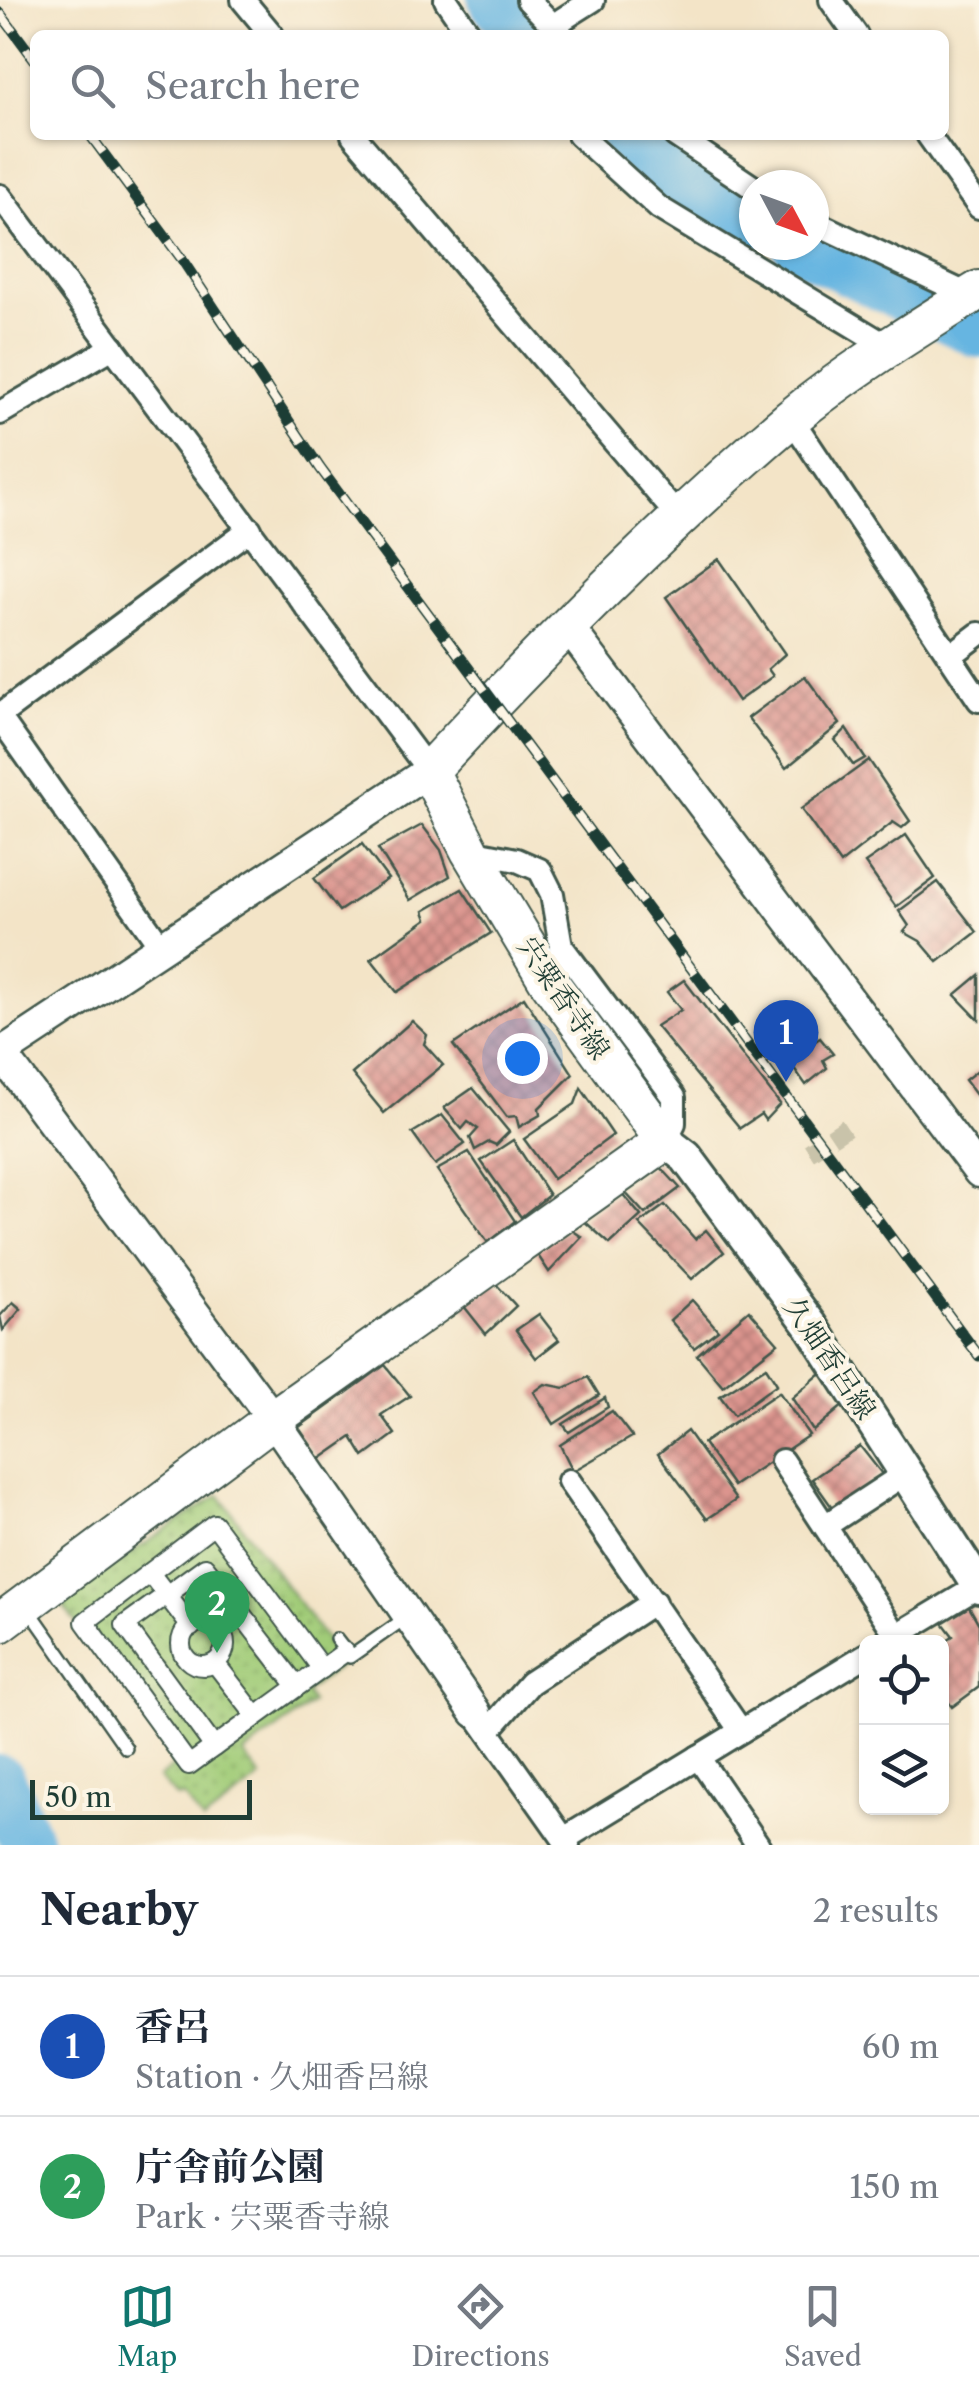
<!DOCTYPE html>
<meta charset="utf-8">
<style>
body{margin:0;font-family:"Libre Caslon Text","Noto Serif JP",serif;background:#f2f2f3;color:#1f2937}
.controls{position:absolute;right:30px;bottom:30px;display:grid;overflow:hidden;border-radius:15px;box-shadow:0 2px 8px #0004}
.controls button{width:90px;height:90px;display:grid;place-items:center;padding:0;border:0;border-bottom:2px solid #e0e1e3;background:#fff;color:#1f2937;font:50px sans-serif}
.compass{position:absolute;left:739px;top:170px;width:90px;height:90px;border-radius:50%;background:#fff;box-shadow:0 2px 8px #0004;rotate:131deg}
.scale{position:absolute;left:30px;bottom:25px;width:222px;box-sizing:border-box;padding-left:10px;border:5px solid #1f3d34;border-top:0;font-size:28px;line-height:35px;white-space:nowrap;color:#1f3d34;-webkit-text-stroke:8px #fcf5e5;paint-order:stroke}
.you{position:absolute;left:522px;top:1058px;width:35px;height:35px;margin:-25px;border:8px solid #fff;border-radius:50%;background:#1a73e8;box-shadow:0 0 0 15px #1a73e833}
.badge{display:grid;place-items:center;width:65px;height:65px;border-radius:50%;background:#0f766e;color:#fff;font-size:32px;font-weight:700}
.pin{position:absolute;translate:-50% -82px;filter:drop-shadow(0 2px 5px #0008)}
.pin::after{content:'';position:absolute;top:52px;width:35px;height:30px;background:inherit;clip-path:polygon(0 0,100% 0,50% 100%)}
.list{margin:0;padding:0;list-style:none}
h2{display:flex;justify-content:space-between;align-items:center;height:130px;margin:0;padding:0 40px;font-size:42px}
h2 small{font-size:32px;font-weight:400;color:#747a83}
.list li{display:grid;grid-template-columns:65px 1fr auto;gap:30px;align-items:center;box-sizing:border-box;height:140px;padding:0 40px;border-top:2px solid #e0e1e3}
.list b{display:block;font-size:38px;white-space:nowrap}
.list p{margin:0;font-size:32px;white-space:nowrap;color:#747a83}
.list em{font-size:32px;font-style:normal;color:#747a83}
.icon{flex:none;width:55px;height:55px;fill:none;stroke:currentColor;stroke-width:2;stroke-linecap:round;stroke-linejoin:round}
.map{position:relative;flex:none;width:979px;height:1845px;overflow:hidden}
.search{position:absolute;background:#fff;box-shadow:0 2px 8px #0004;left:30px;right:30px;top:30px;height:110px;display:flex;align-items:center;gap:25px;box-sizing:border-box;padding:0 35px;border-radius:15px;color:#747a83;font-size:38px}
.sheet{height:410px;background:#fff}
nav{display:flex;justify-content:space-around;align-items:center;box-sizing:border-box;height:140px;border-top:2px solid #e0e1e3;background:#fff;font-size:28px;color:#747a83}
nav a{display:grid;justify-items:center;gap:5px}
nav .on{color:#0f766e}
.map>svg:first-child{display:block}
.grass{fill:url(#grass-dots);stroke:#608456;stroke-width:2.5}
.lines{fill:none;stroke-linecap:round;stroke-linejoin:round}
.river{stroke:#66b5e1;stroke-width:52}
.building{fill:url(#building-cross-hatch)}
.pedestrian-tunnel{stroke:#c9c3aa;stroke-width:18;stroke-dasharray:18 9;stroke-linecap:butt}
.service-casing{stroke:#3f564a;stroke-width:16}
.pedestrian-casing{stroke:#3f564a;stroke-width:22}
.minor-casing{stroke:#3f564a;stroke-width:28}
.tertiary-casing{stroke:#3f564a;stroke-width:35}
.secondary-casing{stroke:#3f564a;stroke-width:38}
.primary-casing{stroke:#3f564a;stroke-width:42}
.service{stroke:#fff;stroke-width:11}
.pedestrian{stroke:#fff;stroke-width:18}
.minor{stroke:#fff;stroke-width:22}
.tertiary{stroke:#fff;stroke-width:30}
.secondary{stroke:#fff;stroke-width:32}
.primary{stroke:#fff;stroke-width:38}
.rail-casing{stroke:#1f3d34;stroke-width:11}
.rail{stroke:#fcf5e5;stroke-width:8;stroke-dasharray:22;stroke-linecap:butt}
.labels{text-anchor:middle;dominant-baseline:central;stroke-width:8;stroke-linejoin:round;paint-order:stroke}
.street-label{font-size:28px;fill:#1f3d34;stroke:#fcf5e5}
</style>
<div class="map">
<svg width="979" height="1845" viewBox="0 0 979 1845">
<defs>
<pattern id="grass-dots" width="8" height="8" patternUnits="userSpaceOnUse" patternTransform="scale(2.5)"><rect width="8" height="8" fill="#a1cc78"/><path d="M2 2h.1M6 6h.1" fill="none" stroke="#83a763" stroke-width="1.8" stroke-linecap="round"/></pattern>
<pattern id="building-cross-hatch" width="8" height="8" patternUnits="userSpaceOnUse" patternTransform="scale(2.5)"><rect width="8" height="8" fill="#dc948e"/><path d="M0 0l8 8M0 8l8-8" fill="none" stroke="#b27a75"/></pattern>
</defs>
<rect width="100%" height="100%" fill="#fcf5e5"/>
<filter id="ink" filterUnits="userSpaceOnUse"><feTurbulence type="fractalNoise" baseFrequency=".01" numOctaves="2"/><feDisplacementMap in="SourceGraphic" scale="20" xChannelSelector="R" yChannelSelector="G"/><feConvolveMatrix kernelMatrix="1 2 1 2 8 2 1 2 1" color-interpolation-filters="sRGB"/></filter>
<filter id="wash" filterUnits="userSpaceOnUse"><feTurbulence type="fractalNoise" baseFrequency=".0048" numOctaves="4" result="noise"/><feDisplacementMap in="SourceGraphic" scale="40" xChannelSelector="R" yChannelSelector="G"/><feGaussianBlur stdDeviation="2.25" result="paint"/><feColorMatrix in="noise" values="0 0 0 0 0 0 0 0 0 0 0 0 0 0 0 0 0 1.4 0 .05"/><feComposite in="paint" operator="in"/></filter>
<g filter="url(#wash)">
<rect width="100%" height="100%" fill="#f3e4c7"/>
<path class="grass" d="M 219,1495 L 343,1663 L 305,1692 L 312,1703 L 244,1754 L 261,1778 L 203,1822 L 183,1796 L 177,1798 L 159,1778 L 179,1762 L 59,1600 Z"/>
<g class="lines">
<g class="river">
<path d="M 494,0 L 525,35"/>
<path d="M 625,135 L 664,172 L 754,221"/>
<path d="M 798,245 L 979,332"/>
<path d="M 0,1781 L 28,1845"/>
</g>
</g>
<g id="blocks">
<g class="building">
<path d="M 719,559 L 785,654 L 768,669 L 773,676 L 738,701 L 666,597 Z"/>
<path d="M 805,676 L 840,724 L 786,768 L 748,718 Z"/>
<path d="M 846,729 L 865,758 L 853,765 L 835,740 Z"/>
<path d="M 869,760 L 910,821 L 902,828 L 893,822 L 840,864 L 801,809 Z"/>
<path d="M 422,825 L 441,850 L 450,876 L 410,900 L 378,849 Z"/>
<path d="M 906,835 L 935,878 L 896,907 L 865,863 Z"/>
<path d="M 362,844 L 388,879 L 339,911 L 314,878 Z"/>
<path d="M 938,882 L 977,932 L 938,962 L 920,941 L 904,932 L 909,926 L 899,911 Z"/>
<path d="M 462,889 L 491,933 L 397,992 L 371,959 L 427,919 L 424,911 Z"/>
<path d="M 979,975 L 979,1020 L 955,995 Z"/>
<path d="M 684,980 L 780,1104 L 765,1120 L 761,1114 L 740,1128 L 656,1026 L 681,1010 L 667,992 Z"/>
<path d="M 524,997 L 573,1074 L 539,1108 L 540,1115 L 519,1127 L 516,1116 L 507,1117 L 453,1045 Z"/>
<path d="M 412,1021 L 427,1035 L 424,1044 L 443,1065 L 384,1113 L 352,1074 Z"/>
<path d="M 805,1038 L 811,1044 L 820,1038 L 833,1054 L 823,1060 L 827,1068 L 806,1085 L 784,1054 Z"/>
<path d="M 979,1069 L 979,1099 L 965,1080 Z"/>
<path d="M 473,1088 L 509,1132 L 496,1145 L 489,1142 L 475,1150 L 470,1138 L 478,1129 L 468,1122 L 462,1129 L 444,1108 Z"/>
<path d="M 581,1088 L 613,1135 L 553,1179 L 524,1139 L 575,1104 Z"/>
<path d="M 442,1115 L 465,1144 L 435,1165 L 412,1133 Z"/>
<path d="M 513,1140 L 549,1195 L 521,1217 L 481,1161 Z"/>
<path d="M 469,1152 L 515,1221 L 488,1243 L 437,1170 Z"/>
<path d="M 656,1162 L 680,1188 L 645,1214 L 622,1189 Z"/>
<path d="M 620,1191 L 641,1216 L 610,1244 L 582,1219 Z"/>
<path d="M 665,1205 L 695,1239 L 706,1230 L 724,1252 L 692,1279 L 639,1224 Z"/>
<path d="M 569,1228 L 582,1237 L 549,1272 L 535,1251 Z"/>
<path d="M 495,1283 L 516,1306 L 486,1334 L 463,1305 Z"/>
<path d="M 692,1300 L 718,1330 L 694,1348 L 670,1320 Z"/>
<path d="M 13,1302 L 21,1309 L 3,1330 L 0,1316 Z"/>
<path d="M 749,1310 L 778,1343 L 723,1386 L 697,1355 Z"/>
<path d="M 539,1314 L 559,1340 L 536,1358 L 516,1330 Z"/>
<path d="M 385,1365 L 410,1396 L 381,1415 L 395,1434 L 364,1457 L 352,1437 L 319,1460 L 295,1430 Z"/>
<path d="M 766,1367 L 777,1384 L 734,1415 L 720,1396 Z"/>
<path d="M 821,1373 L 845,1404 L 813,1431 L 792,1398 Z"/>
<path d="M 588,1377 L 599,1395 L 554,1424 L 534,1392 L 545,1384 L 565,1388 Z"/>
<path d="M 779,1392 L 809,1435 L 733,1486 L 703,1443 Z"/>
<path d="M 605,1398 L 608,1407 L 569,1432 L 563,1424 Z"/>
<path d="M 612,1411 L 632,1437 L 573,1471 L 560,1445 Z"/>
<path d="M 687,1431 L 736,1500 L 707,1519 L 658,1454 Z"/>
<path d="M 860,1446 L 882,1474 L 834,1510 L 812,1479 Z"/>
<path d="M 968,1605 L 979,1624 L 979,1687 L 952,1707 L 942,1693 L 942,1643 L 953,1636 L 940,1619 Z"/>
</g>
</g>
</g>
<g filter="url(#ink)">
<use href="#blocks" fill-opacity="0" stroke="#3f564a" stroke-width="2.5"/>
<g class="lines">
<path class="pedestrian-tunnel" d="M 809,1152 L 847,1127"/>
<g class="service-casing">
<g id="service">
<path d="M 28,1608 L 126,1748"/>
<path d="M 336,1639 L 350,1657 L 407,1617"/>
</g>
</g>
<g class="pedestrian-casing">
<g id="pedestrian">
<path d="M 150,1573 L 191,1627"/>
<circle cx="203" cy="1644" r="22"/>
<path d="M 215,1663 L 256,1716"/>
<path d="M 297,1686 L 205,1567 L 125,1625 L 214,1747 L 345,1652"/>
<path d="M 214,1747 L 189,1765 L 85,1622 L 214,1524 L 322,1669"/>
</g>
</g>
<g class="minor-casing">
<g id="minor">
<path d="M 243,0 L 272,35"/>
<path d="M 446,0 L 470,35"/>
<path d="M 528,0 L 562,35"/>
<path d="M 831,0 L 856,35"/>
<path d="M 563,19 L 593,0"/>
<path d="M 353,135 L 681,520"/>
<path d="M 579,135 L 659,208 L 890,348"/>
<path d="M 675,135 L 754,188"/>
<path d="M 928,135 L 979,207"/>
<path d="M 0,196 L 429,771"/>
<path d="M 814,222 L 970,296"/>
<path d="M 0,413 L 113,347"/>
<path d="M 791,418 L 979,700"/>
<path d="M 950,656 L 979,634"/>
<path d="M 0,715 L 250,529"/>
<path d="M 0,718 L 162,948"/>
<path d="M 470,851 L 517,860 L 540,870 L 552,894 L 561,946 L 674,1097 L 674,1123 L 665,1141"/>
<path d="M 782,1461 L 897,1636"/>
<path d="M 569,1481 L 741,1731"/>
<path d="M 825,1526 L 906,1473"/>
<path d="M 886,1642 L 979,1586"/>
<path d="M 479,1719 L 568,1845"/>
<path d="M 488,1731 L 530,1683 L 654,1602"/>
<path d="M 698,1757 L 758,1845"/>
<path d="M 564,1839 L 866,1655"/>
</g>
</g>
<g class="tertiary-casing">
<g id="tertiary">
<path d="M 569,628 L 979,1172"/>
<path d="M 1,1053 L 273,1419 L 475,1712"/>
<path d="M 0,1054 L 429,771"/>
</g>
</g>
<g class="secondary-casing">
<path id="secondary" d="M 665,1141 L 686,1157 L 810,1324 L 979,1587"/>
</g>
<g class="primary-casing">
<path id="primary" d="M 0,1623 L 273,1419 L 665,1141 L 547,979 L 470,851 L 429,771 C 539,652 667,523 790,419 C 848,371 915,330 979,290"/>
</g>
<use href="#service" class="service"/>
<use href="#pedestrian" class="pedestrian"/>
<use href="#minor" class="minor"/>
<use href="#tertiary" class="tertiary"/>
<use href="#secondary" class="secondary"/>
<use href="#primary" class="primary"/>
<g class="rail-casing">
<g id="rail">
<path d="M 0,13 L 35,60"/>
<path d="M 90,135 L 181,258 L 320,468 L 979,1356"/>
</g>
</g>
<use href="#rail" class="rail"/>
</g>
</g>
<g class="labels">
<g class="street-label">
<text transform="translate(564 998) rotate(56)">宍粟香寺線</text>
<text transform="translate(830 1358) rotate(56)">久畑香呂線</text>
</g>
</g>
</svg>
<div class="controls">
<button><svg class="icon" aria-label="locate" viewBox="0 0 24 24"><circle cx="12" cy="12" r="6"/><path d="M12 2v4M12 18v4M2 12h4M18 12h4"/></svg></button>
<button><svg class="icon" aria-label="layers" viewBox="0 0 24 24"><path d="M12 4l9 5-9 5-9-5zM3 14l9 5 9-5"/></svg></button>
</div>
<svg class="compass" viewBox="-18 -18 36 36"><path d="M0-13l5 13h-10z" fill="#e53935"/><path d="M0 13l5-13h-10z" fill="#747a83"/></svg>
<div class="scale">50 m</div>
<div class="you"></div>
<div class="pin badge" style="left:786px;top:1082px;background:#1a4fb4">1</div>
<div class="pin badge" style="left:217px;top:1653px;background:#2e9e5b">2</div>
<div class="search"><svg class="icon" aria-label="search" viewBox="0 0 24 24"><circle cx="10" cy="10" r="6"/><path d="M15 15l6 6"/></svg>Search here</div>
</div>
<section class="sheet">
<h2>Nearby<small>2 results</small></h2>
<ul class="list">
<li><span class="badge" style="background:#1a4fb4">1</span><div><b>香呂</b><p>Station · 久畑香呂線</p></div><em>60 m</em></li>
<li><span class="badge" style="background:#2e9e5b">2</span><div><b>庁舎前公園</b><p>Park · 宍粟香寺線</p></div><em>150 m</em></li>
</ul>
</section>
<nav>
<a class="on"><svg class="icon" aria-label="map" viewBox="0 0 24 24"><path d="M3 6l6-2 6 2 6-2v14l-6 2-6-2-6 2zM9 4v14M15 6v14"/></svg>Map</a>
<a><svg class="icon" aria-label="directions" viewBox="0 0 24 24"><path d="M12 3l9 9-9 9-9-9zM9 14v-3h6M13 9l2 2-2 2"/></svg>Directions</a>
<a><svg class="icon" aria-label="saved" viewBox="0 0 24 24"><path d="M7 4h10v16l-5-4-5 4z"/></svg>Saved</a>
</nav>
